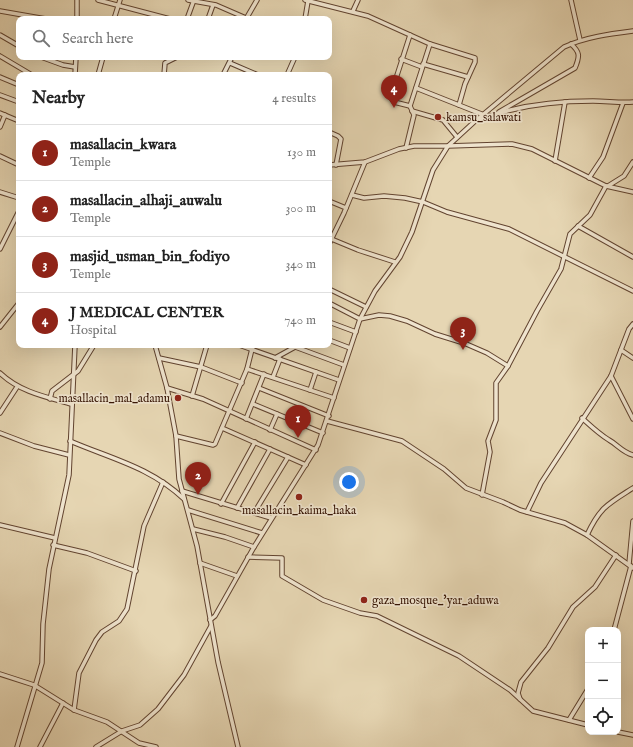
<!DOCTYPE html>
<meta charset="utf-8">
<style>
body{margin:0;font-family:"IM FELL English",serif;background:#f6f6f6;color:#222}
.controls{position:absolute;right:12px;bottom:12px;display:grid;overflow:hidden;border-radius:8px;box-shadow:0 4px 16px #0002}
.controls button{width:36px;height:36px;display:grid;place-items:center;padding:0;border:0;border-bottom:1px solid #e0e0e0;background:#fff;color:#222;font:20px sans-serif}
.you{position:absolute;left:349px;top:482px;width:14px;height:14px;margin:-10px;border:3px solid #fff;border-radius:50%;background:#1a73e8;box-shadow:0 0 0 6px #1a73e833}
.badge{display:grid;place-items:center;width:26px;height:26px;border-radius:50%;background:#8f2418;color:#fff;font-size:13px;font-weight:700}
.pin{position:absolute;translate:-50% -33px;filter:drop-shadow(0 1px 2px #0008)}
.pin::after{content:'';position:absolute;top:21px;width:14px;height:12px;background:inherit;clip-path:polygon(0 0,100% 0,50% 100%)}
.list{margin:0;padding:0;list-style:none}
h2{display:flex;justify-content:space-between;align-items:center;height:52px;margin:0;padding:0 16px;font-size:17px}
h2 small{font-size:13px;font-weight:400;color:#767676}
.list li{display:grid;grid-template-columns:26px 1fr auto;gap:12px;align-items:center;box-sizing:border-box;height:56px;padding:0 16px;border-top:1px solid #e0e0e0}
.list b{display:block;font-size:15px;white-space:nowrap}
.list p{margin:0;font-size:13px;white-space:nowrap;color:#767676}
.list em{font-size:13px;font-style:normal;color:#767676}
.icon{flex:none;width:22px;height:22px;fill:none;stroke:currentColor;stroke-width:2;stroke-linecap:round;stroke-linejoin:round}
.map{position:relative;flex:none;width:633px;height:747px;overflow:hidden}
.search{position:absolute;background:#fff;box-shadow:0 4px 16px #0002;left:16px;top:16px;width:316px;height:44px;display:flex;align-items:center;gap:10px;box-sizing:border-box;padding:0 14px;border-radius:8px;color:#767676;font-size:15px}
.panel{position:absolute;background:#fff;box-shadow:0 4px 16px #0002;left:16px;top:72px;width:316px;height:276px;border-radius:8px}
.map>svg:first-child{display:block}
.lines{fill:none;stroke-linecap:round;stroke-linejoin:round}
.minor-casing{stroke:#624430;stroke-width:5.5}
.minor{stroke:#efe4ce;stroke-width:3.5}
.poi-dot{fill:#8f2418;stroke:#efe4ce;stroke-width:1.5}
.labels{text-anchor:middle;dominant-baseline:central;stroke-width:3.5;stroke-linejoin:round;paint-order:stroke}
.poi-label{font-size:12px;fill:#361404;stroke:#efe4ce;text-anchor:start}
</style>
<div class="map">
<svg width="633" height="747" viewBox="0 0 633 747">
<rect width="100%" height="100%" fill="#e6d6b3"/>
<filter id="stains"><feTurbulence type="fractalNoise" baseFrequency=".005" numOctaves="4"/><feColorMatrix values="0 0 0 0 .2 0 0 0 0 .09 0 0 0 0 .02 0 0 0 .5 -.17"/></filter>
<radialGradient id="worn" r=".72"><stop offset=".6" stop-color="#630" stop-opacity="0"/><stop offset="1" stop-color="#630" stop-opacity=".3"/></radialGradient>
<g class="lines">
<g class="minor-casing">
<g id="minor">
<path d="M 77,0 L 77,19"/>
<path d="M 98,0 L 170,19"/>
<path d="M 188,0 L 216,5 L 246,18"/>
<path d="M 305,0 L 368,16 L 430,44 L 475,58 L 475,62 L 465,84 L 459,105"/>
<path d="M 571,0 L 580,40"/>
<path d="M 0,11 L 46,19"/>
<path d="M 353,11 L 358,0"/>
<path d="M 114,19 L 120,0"/>
<path d="M 187,19 L 194,0"/>
<path d="M 208,19 L 213,5"/>
<path d="M 246,19 L 257,0"/>
<path d="M 305,19 L 308,1"/>
<path d="M 0,35 L 19,46"/>
<path d="M 410,35 L 390,97 L 394,102 L 410,106"/>
<path d="M 0,56 L 32,75"/>
<path d="M 41,57 L 63,65 L 75,67"/>
<path d="M 401,59 L 422,67"/>
<path d="M 230,63 L 258,75"/>
<path d="M 423,64 L 468,77"/>
<path d="M 75,75 L 76,57"/>
<path d="M 98,75 L 103,57"/>
<path d="M 164,75 L 165,63 L 177,57"/>
<path d="M 223,75 L 232,57"/>
<path d="M 287,75 L 295,57"/>
<path d="M 0,77 L 19,85"/>
<path d="M 416,88 L 484,115"/>
<path d="M 0,95 L 19,102"/>
<path d="M 412,111 L 443,120 L 457,137"/>
<path d="M 499,112 L 575,68 C 580,56 580,52 571,44"/>
<path d="M 0,113 L 19,121"/>
<path d="M 479,120 C 514,106 555,101 593,101 C 607,101 620,103 633,102"/>
<path d="M 0,127 L 5,115"/>
<path d="M 329,132 L 338,136 L 341,139 L 336,165"/>
<path d="M 406,148 L 414,115 L 410,106 L 430,44"/>
<path d="M 0,156 L 19,165"/>
<path d="M 555,161 L 565,102"/>
<path d="M 329,165 L 365,162 L 399,149 L 414,146 L 448,146 L 473,123 L 564,47 C 586,37 609,34 633,31"/>
<path d="M 589,178 L 603,157 L 623,103"/>
<path d="M 608,186 L 624,176 L 633,162"/>
<path d="M 0,192 L 19,198"/>
<path d="M 352,195 L 364,198 L 384,196 L 405,198 L 423,202 L 447,212 L 509,229 L 633,291"/>
<path d="M 329,201 L 346,208"/>
<path d="M 578,226 L 633,257"/>
<path d="M 329,238 L 358,250 L 395,262"/>
<path d="M 329,244 L 344,213 L 365,162"/>
<path d="M 0,249 L 19,211"/>
<path d="M 329,289 L 366,307"/>
<path d="M 329,303 L 360,319 L 379,315 L 390,316 L 407,321 L 435,334 L 464,343 L 487,353 L 508,366"/>
<path d="M 329,322 L 356,332"/>
<path d="M 0,327 L 19,303"/>
<path d="M 329,340 L 350,348"/>
<path d="M 155,345 L 167,388 L 176,436 L 179,479 L 197,546 L 218,662 L 238,747"/>
<path d="M 239,345 L 339,380"/>
<path d="M 290,345 L 344,365"/>
<path d="M 621,350 L 633,358"/>
<path d="M 159,358 L 201,367 L 242,383"/>
<path d="M 275,358 L 295,347"/>
<path d="M 247,369 L 334,398"/>
<path d="M 0,373 C 20,392 46,397 71,404"/>
<path d="M 611,376 L 633,419"/>
<path d="M 273,377 L 280,359"/>
<path d="M 167,388 L 203,399 L 316,450"/>
<path d="M 259,388 L 329,416"/>
<path d="M 310,390 L 316,372"/>
<path d="M 192,396 L 207,345"/>
<path d="M 50,399 L 52,391 L 78,371 L 94,345"/>
<path d="M 253,404 L 323,433"/>
<path d="M 0,413 L 17,387"/>
<path d="M 582,418 C 592,427 598,433 609,440 C 618,445 622,452 633,455"/>
<path d="M 246,419 L 264,374"/>
<path d="M 327,421 L 402,441 L 444,469 L 466,488 L 503,502 L 520,510 L 565,523 L 587,535 L 633,568"/>
<path d="M 222,428 L 306,465"/>
<path d="M 270,430 L 277,414"/>
<path d="M 0,433 L 34,446 L 69,455"/>
<path d="M 176,436 L 213,445 L 215,444 L 247,369 L 253,345"/>
<path d="M 70,441 C 112,459 150,467 184,499"/>
<path d="M 182,491 L 271,518"/>
<path d="M 482,495 L 490,452 L 488,441 L 496,420 L 496,383 L 508,366 L 537,311 L 561,269 L 570,234 L 590,215 L 606,186"/>
<path d="M 221,504 L 255,442"/>
<path d="M 237,508 L 270,449"/>
<path d="M 188,510 L 262,533"/>
<path d="M 527,512 L 541,483 L 611,376 L 629,329 L 633,324"/>
<path d="M 254,513 L 288,457"/>
<path d="M 0,525 L 55,538"/>
<path d="M 193,529 L 225,537 L 254,547"/>
<path d="M 587,535 C 600,507 608,504 633,488"/>
<path d="M 53,545 L 87,553 L 136,571"/>
<path d="M 248,557 L 282,558 L 282,576 L 323,600 L 360,613 L 377,616 L 459,656 L 510,690 L 533,711 L 588,725"/>
<path d="M 200,563 L 237,576"/>
<path d="M 629,564 L 633,521"/>
<path d="M 210,620 L 215,616 L 254,547 L 318,445 L 360,319 L 375,291 L 400,257 L 412,232 L 433,170 L 448,146 L 512,144 L 532,149 L 606,186 L 633,192"/>
<path d="M 614,630 L 631,566"/>
<path d="M 0,674 L 34,685 L 74,710 L 107,722 L 139,743 L 156,747"/>
<path d="M 520,699 L 518,693 L 521,682 L 548,648 L 573,607 L 595,587 L 616,555"/>
<path d="M 74,710 L 79,673 L 96,640 L 102,632 L 119,621 L 127,609 L 144,526 L 163,482"/>
<path d="M 569,720 L 588,689"/>
<path d="M 618,732 L 633,735"/>
<path d="M 17,747 L 42,663 L 43,624 L 49,569 L 69,475 L 75,345"/>
<path d="M 40,747 L 63,703"/>
<path d="M 96,747 L 122,731 L 140,725 L 158,709 L 184,675 L 211,626"/>
</g>
</g>
<use href="#minor" class="minor"/>
</g>
<g class="poi-dot">
<circle cx="438" cy="117" r="4"/>
<circle cx="178" cy="398" r="4"/>
<circle cx="299" cy="497" r="4"/>
<circle cx="364" cy="600" r="4"/>
</g>
<g class="labels">
<g class="poi-label">
<text x="446" y="117">kamsu_salawati</text>
<text x="170" y="398" text-anchor="end">masallacin_mal_adamu</text>
<text x="299" y="510" text-anchor="middle">masallacin_kaima_haka</text>
<text x="372" y="600">gaza_mosque_'yar_aduwa</text>
</g>
</g>
<rect width="100%" height="100%" filter="url(#stains)"/>
<rect width="100%" height="100%" fill="url(#worn)"/>
</svg>
<div class="controls">
<button>+</button>
<button>−</button>
<button><svg class="icon" aria-label="locate" viewBox="0 0 24 24"><circle cx="12" cy="12" r="6"/><path d="M12 2v4M12 18v4M2 12h4M18 12h4"/></svg></button>
</div>
<div class="you"></div>
<div class="pin badge" style="left:298px;top:438px">1</div>
<div class="pin badge" style="left:198px;top:495px">2</div>
<div class="pin badge" style="left:463px;top:350px">3</div>
<div class="pin badge" style="left:394px;top:108px">4</div>
<div class="search"><svg class="icon" aria-label="search" viewBox="0 0 24 24"><circle cx="10" cy="10" r="6"/><path d="M15 15l6 6"/></svg>Search here</div>
<section class="panel">
<h2>Nearby<small>4 results</small></h2>
<ul class="list">
<li><span class="badge">1</span><div><b>masallacin_kwara</b><p>Temple</p></div><em>130 m</em></li>
<li><span class="badge">2</span><div><b>masallacin_alhaji_auwalu</b><p>Temple</p></div><em>300 m</em></li>
<li><span class="badge">3</span><div><b>masjid_usman_bin_fodiyo</b><p>Temple</p></div><em>340 m</em></li>
<li><span class="badge">4</span><div><b>J MEDICAL CENTER</b><p>Hospital</p></div><em>740 m</em></li>
</ul>
</section>
</div>
